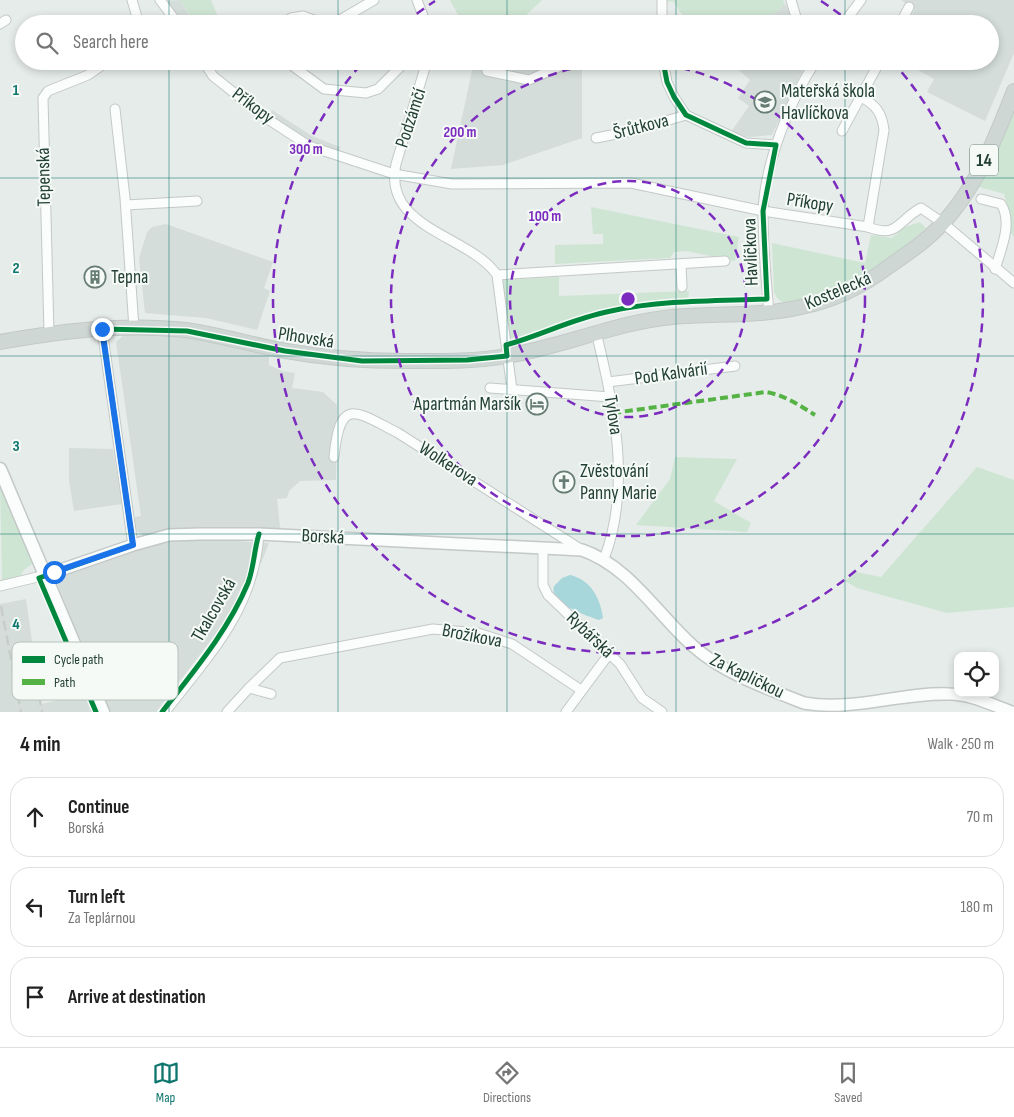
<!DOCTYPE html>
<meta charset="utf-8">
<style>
body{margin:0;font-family:"Sofia Sans Condensed",sans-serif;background:#f6f6f6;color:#222}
.controls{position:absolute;right:15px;bottom:15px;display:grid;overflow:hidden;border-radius:10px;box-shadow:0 2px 8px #0003}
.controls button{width:45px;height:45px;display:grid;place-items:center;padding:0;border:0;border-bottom:1px solid #e0e0e0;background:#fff;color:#222;font:25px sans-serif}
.stop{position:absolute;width:15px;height:15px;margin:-11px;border:4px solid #1a73e8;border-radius:50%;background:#fff}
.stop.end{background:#1a73e8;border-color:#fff;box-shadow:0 1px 5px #0008}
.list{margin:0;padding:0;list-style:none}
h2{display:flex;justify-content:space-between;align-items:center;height:65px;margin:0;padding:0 20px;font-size:21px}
h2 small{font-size:16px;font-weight:400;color:#767676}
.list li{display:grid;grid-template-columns:32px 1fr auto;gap:15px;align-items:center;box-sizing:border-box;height:80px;margin:0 10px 10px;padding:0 10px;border:1px solid #e0e0e0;border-radius:20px}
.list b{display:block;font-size:19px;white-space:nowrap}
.list p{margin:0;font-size:16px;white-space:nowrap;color:#767676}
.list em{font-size:16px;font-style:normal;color:#767676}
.icon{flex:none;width:28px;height:28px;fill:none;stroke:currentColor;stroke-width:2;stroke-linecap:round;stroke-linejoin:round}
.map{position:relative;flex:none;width:1014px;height:712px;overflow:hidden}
.search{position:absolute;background:#fff;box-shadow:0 2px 8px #0003;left:15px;right:15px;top:15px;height:55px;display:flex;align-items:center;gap:12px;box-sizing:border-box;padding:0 18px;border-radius:28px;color:#767676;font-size:19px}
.sheet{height:335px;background:#fff}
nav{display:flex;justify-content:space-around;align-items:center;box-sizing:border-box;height:70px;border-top:1px solid #e0e0e0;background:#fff;font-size:14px;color:#767676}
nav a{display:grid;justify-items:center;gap:2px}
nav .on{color:#0f766e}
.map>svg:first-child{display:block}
.built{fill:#d4ddd9}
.green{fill:#cfe5d4}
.water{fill:#a7d7da}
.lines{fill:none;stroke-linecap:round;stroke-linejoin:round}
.minor-casing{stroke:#c3c9c6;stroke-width:11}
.tertiary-casing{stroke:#c3c9c6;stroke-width:14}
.secondary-casing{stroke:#c2c9c6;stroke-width:15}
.primary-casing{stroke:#c2cac7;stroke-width:16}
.minor{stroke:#fbfcfc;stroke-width:9}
.tertiary{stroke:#fbfcfc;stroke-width:11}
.secondary{stroke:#fbfcfc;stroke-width:12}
.primary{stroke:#cfd7d4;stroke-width:14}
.rail{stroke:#c8ccca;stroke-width:2.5;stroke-dasharray:10 5;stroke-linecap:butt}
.quiet{stroke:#55b346;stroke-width:4;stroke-dasharray:8 4;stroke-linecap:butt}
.cycleway-casing{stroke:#f5faf7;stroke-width:8}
.cycleway{stroke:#00873e;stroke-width:5}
.route{stroke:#1a73e8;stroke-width:6}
.grid{fill:none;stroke:#0f766e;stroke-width:1;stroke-opacity:0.55}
.ring{fill:none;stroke:#7b2cbf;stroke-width:2.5;stroke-dasharray:9 6}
.labels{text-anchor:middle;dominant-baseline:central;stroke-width:4;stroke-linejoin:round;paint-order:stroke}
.shield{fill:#f5faf7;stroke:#627870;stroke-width:1}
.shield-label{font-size:18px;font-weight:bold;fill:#234036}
.poi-label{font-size:19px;fill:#234036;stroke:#f5faf7;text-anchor:start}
.street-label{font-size:19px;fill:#234036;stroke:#f5faf7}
.key{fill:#f5faf7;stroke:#b6c2bd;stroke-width:1}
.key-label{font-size:14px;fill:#234036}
.grid-label{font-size:16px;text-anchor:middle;font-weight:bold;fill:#0f766e;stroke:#f5faf7;stroke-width:4;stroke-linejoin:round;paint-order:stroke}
.centre{fill:#7b2cbf;stroke:#f5faf7;stroke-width:2.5}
.ring-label{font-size:15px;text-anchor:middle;font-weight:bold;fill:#7b2cbf;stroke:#f5faf7;stroke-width:4;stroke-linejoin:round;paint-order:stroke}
</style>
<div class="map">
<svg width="1014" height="712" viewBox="0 0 1014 712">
<rect width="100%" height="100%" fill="#e6ece9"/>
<g class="built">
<path d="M 180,0 L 195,24 L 180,24 L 166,1 Z"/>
<path d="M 901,0 L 1014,0 L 1014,53 L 985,121 L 927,92 L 934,79 L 902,61 L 990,61 L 990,24 L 907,24 L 915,9 Z"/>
<path d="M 785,4 L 793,17 L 795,24 L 763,24 Z"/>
<path d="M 474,61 L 582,61 L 582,138 L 503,165 L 451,169 Z"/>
<path d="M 721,61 L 802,61 L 803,69 L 772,135 L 750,137 L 731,132 L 749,106 L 738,98 L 750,80 L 732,64 L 727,69 L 719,63 Z"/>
<path d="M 272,110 L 312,136 L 340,147 L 338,156 L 306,144 L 268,118 Z"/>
<path d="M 166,224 L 273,262 L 264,288 L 270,291 L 257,330 L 206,318 L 145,313 L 139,258 L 147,232 L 152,227 Z"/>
<path d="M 126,333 L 187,334 L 269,353 L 269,365 L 282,371 L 295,373 L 292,388 L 323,392 L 337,405 L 336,480 L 300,481 L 289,491 L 287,498 L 277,499 L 280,527 L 285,531 L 146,537 L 135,530 L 131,518 L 141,516 L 116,342 Z"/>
<path d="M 69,448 L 113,449 L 122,504 L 74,511 L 69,481 Z"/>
<path d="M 192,538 L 269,543 L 262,561 L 243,583 L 228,618 L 156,712 L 109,712 L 57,583 L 69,573 L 163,542 Z"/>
<path d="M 26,599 L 41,704 L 69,698 L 88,697 L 94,712 L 0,712 L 0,604 Z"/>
</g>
<g class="green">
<path d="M 180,0 L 211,0 L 221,24 L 196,24 Z"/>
<path d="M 450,0 L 542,0 L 517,24 L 463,24 Z"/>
<path d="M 666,0 L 783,0 L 785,4 L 763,24 L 688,24 L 673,1 L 666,2 Z"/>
<path d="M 1014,111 L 1014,236 L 1007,230 L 1011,219 L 1004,194 L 979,187 Z"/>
<path d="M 591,207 L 739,237 L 735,261 L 686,251 L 674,252 L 670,258 L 555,264 L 555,245 L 603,244 L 603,234 L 593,234 Z"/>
<path d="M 920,222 L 926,228 C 910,242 893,258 875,269 C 860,277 799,306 785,303 C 779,301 776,297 774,292 L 772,243 L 865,263 L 871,235 L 892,238 L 905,227 Z"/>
<path d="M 559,277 L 559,296 L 689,291 L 688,302 C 654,302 622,305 589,314 C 580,316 569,319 560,323 C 543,330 529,340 509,338 L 502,280 Z"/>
<path d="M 675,457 L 737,459 L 714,501 L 751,523 L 747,532 L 636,525 L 670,479 Z"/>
<path d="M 977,467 L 1014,480 L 1014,607 L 947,613 L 857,588 L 845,581 L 856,572 L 881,577 Z"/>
<path d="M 0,483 L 33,563 L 23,571 L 20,577 L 2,581 Z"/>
</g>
<path class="water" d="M 570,575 C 591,580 600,598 603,618 L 599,620 C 587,616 548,603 554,586 L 562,578 Z"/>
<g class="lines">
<g class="minor-casing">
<g id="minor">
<path d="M 132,0 L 139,24"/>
<path d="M 160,0 L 178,24"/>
<path d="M 417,0 L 426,24"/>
<path d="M 662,0 L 662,24"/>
<path d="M 791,0 L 798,24"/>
<path d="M 0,24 L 6,20"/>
<path d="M 287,24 L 291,18 L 303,16 L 324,24"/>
<path d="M 333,24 L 374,0"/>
<path d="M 843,24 L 861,0"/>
<path d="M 900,24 L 909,7"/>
<path d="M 203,61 L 213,76 L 263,116 L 309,146 L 394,174 L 452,184 L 631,183 L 763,211 L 868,227 L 884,130 C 882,113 876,105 861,97"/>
<path d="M 286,61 L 324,89 L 366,93 L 378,89 L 406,61"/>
<path d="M 427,61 L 396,164 C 382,229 470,235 497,275 L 512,390"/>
<path d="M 663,61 L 667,82 L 674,97 L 686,115 L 746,143 L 776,145"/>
<path d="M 487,71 L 529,80 L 572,61"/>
<path d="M 115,109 L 125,198 L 134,328"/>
<path d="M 842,131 L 880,61"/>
<path d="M 596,138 L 632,131 L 686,115"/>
<path d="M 981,199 L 1001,204 C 1013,222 1001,250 995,269"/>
<path d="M 126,205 L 197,201"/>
<path d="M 868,227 C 898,239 898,220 921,208 L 943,223 L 1014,283"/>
<path d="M 681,264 L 682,287"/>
<path d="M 497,275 L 725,261"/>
<path d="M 769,313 C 766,280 763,245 763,213 C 764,166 790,99 816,61"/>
<path d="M 102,329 L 133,545"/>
<path d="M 596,332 C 614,405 632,486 604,559"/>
<path d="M 49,333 L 43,98 L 48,91 L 88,75 L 108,61"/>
<path d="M 608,382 L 735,366"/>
<path d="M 490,388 L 610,397"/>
<path d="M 334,457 C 340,396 355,411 398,433 L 582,550"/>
<path d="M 543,548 L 543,585 L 548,595 L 620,664 L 642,698 L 662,712"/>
<path d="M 0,586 L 46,575"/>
<path d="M 249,688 L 280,658 L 433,629 L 478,633 L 512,644 L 581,690"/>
<path d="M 165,712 C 209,655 254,610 259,534"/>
<path d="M 227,712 L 249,688 L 271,694"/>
<path d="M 566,712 L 609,654"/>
</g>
</g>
<g class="tertiary-casing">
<path id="tertiary" d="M 46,575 L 133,545 L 169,535 L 200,534 L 259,534 L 582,550 C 629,566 657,614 693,646 C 723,673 766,688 804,703 C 852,712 901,692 950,694 C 971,694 992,705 1012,712"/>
</g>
<g class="secondary-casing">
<path id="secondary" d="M 0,469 L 103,712"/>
</g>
<g class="primary-casing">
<path id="primary" d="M 0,342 C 61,331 124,323 186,330 C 220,335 252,345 286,351 C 325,358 364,361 404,361 C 438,361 473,362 506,356 C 562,347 614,323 672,317 C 715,313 759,317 801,307 C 832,301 863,286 888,267 C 907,254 926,241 941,225 C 976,189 996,137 1014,91"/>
</g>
<use href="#minor" class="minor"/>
<use href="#tertiary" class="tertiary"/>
<use href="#secondary" class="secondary"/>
<use href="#primary" class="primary"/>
<g class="rail">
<path d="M 1,606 L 21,712"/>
<path d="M 31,651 L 42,712"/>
</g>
<path class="quiet" d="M 613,413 L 766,392 C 784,395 799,405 815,415"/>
<g class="cycleway-casing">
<g id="cycleway">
<path d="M 96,712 L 39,578 L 133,545 L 102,329 L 187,331 L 285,351 L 362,361 L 467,360 L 507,356 L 506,345 C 542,335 574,318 611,311 C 662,300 715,301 767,299 L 763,211 L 776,145 L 746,143 L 686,115 L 674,97 L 667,82 L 663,61"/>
<path d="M 162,712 C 193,672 228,631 248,583 C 254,567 254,550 259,534"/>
</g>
</g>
<use href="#cycleway" class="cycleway"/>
</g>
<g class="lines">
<path class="route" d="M 54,572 L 133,545 L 102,329"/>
</g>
<path class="grid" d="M 169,0 L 169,24M 338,0 L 338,24M 507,0 L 507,24M 676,0 L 676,24M 845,0 L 845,24M 169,61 L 169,712M 338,61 L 338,712M 507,61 L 507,712M 676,61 L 676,712M 845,61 L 845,712M 0,178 L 1014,178M 0,356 L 1014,356M 0,534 L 1014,534"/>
<g class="ring">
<circle cx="628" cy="299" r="118"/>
<circle cx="628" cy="299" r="237"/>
<path d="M405 23A355 355 0 0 1 435 1M821 1A355 355 0 0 1 851 23M892 61A355 355 0 1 1 364 61"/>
</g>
<defs>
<g id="school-ring" transform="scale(1.125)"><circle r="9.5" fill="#f5faf7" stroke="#677c75" stroke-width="1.5"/><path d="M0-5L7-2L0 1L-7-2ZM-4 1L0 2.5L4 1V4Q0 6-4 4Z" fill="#677c75"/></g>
<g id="building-ring" transform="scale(1.125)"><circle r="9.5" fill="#f5faf7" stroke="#677c75" stroke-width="1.5"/><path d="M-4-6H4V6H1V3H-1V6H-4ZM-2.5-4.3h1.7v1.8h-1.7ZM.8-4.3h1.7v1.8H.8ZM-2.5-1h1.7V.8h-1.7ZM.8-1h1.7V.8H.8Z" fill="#677c75"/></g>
<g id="hotel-ring" transform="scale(1.125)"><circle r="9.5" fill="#f5faf7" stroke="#677c75" stroke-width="1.5"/><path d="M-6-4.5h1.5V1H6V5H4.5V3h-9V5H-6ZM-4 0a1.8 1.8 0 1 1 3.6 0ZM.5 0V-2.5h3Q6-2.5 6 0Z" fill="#677c75"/></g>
<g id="church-ring" transform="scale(1.125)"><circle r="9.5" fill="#f5faf7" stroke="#677c75" stroke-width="1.5"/><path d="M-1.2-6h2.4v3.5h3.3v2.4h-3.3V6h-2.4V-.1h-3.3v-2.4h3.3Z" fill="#677c75"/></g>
</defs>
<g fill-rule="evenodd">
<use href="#school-ring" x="765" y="102"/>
<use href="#building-ring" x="95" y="277"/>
<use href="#hotel-ring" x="537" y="404"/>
<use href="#church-ring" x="564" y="482"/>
</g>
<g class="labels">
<rect class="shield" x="970" y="144.5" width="28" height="31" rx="4"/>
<g class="shield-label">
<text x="984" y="160">14</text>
</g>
<g class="poi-label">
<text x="781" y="91">Mateřská škola<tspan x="781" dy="22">Havlíčkova</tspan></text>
<text x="111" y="277">Tepna</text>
<text x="521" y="404" text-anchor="end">Apartmán Maršík</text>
<text x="580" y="471">Zvěstování<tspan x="580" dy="22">Panny Marie</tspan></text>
</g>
<g class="street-label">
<text transform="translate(253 106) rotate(37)">Příkopy</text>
<text transform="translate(411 118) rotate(-72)">Podzámčí</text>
<text transform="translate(641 127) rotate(-14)">Šrůtkova</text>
<text transform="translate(44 177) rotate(-91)">Tepenská</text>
<text transform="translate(810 203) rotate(9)">Příkopy</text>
<text transform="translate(751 252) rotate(-92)">Havlíčkova</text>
<text transform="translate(838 291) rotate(-23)">Kostelecká</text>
<text transform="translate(306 338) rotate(9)">Plhovská</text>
<text transform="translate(671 374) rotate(-8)">Pod Kalvárií</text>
<text transform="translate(613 415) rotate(81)">Tylova</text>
<text transform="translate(448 464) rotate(33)">Wolkerova</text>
<text transform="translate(323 537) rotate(3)">Borská</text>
<text transform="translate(214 610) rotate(-60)">Tkalcovská</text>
<text transform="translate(590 635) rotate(44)">Rybářská</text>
<text transform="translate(472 636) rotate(11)">Brožíkova</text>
<text transform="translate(747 676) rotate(26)">Za Kapličkou</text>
</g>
</g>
<rect x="12" y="642" width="166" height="58" rx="8" class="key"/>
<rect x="22" y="656" width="23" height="7" fill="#00873e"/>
<rect x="22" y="679" width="23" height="6" fill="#55b346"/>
<g class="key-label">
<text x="54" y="664">Cycle path</text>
<text x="54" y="687">Path</text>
</g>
<g class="grid-label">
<text x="16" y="95">1</text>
<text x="16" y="273">2</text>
<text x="16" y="451">3</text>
<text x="16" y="629">4</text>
</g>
<circle cx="628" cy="299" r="8" class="centre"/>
<g class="ring-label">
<text x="460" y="137">200 m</text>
<text x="306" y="154">300 m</text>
<text x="545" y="221">100 m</text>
</g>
</svg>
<div class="controls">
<button><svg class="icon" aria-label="locate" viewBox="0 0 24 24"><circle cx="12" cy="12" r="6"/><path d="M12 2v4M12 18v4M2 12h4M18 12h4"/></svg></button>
</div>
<div class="stop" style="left:54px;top:572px"></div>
<div class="stop end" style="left:102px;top:329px"></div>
<div class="search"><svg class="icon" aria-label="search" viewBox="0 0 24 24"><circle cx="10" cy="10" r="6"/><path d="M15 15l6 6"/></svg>Search here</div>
</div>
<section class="sheet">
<h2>4 min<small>Walk · 250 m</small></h2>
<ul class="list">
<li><svg class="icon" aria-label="ahead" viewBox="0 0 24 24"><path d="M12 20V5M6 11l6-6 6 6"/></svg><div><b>Continue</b><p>Borská</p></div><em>70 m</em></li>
<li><svg class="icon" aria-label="left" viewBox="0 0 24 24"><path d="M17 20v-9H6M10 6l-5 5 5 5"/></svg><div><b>Turn left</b><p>Za Teplárnou</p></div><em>180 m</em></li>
<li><svg class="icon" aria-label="arrive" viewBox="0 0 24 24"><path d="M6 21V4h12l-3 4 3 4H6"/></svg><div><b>Arrive at destination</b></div></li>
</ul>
</section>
<nav>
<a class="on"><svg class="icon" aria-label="map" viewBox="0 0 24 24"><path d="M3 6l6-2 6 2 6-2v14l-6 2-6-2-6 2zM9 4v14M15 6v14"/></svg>Map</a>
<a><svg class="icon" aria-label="directions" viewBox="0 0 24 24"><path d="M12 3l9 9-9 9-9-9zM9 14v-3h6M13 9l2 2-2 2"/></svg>Directions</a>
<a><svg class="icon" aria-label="saved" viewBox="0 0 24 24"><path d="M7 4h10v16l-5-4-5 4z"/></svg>Saved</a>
</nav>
